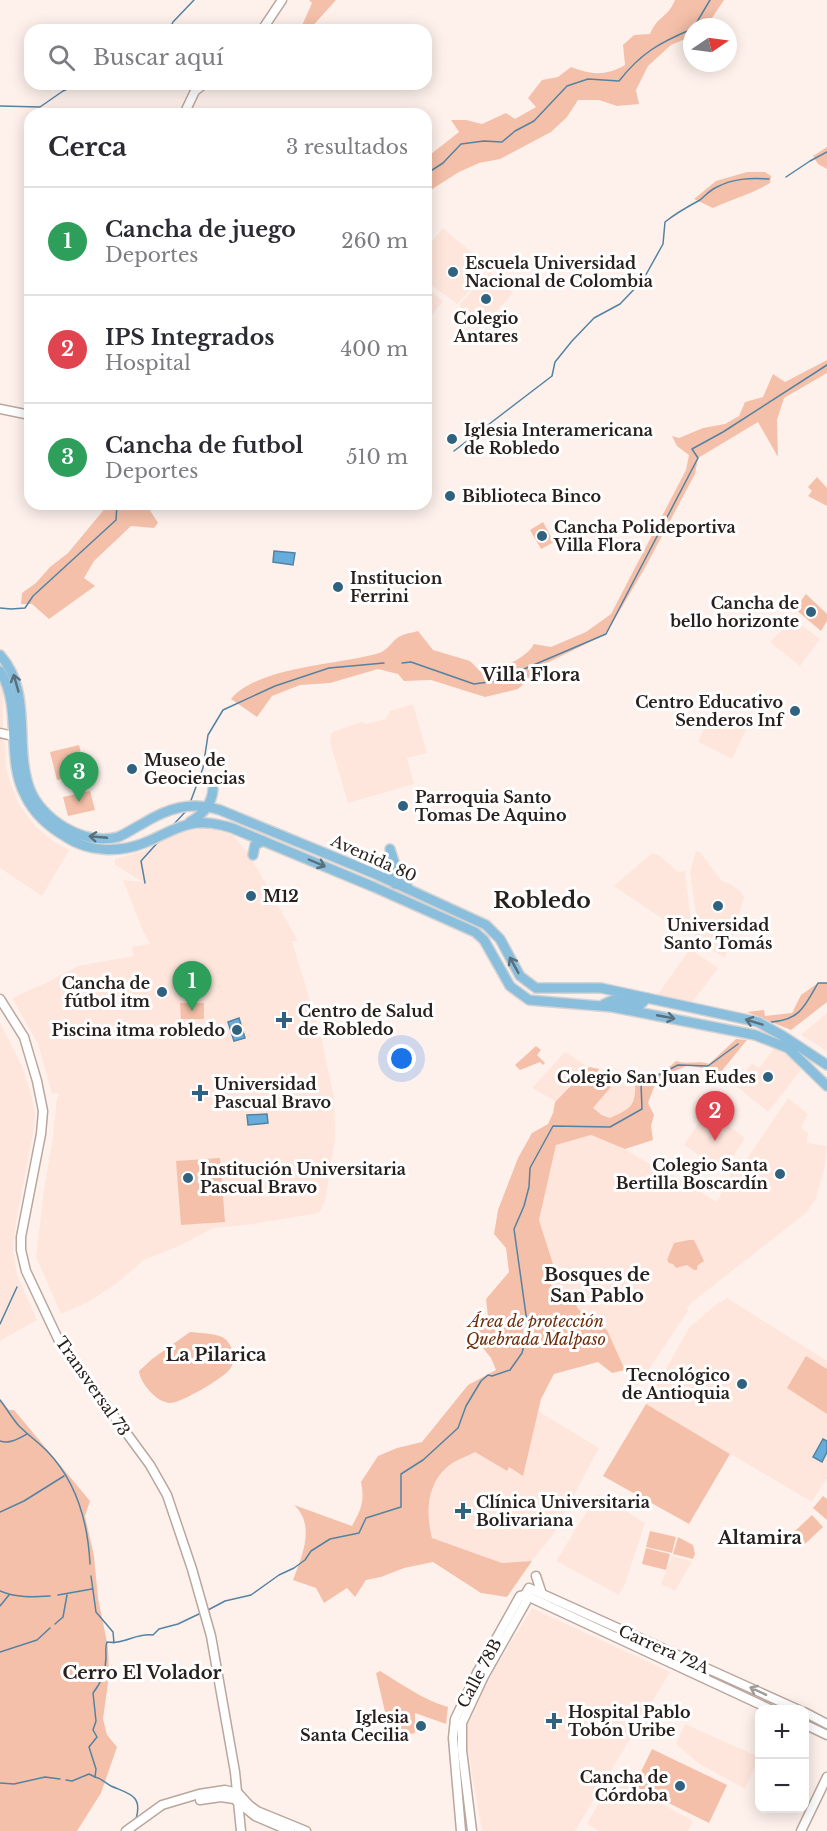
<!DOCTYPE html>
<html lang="es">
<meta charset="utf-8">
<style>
body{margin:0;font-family:"Libre Baskerville",serif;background:#f2f2f3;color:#2b2b33}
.controls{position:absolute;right:18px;bottom:18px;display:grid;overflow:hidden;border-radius:12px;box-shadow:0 3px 15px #0003}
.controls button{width:54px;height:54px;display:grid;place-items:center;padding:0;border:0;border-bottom:2px solid #e1e1e2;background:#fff;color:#2b2b33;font:30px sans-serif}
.compass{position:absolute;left:683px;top:18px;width:54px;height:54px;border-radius:50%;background:#fff;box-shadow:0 3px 15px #0003;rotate:77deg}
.you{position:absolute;left:402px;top:1059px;width:21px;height:21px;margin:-15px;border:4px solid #fff;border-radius:50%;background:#1a73e8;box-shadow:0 0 0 9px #1a73e833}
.badge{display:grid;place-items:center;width:39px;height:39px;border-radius:50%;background:#30617f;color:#fff;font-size:20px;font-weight:700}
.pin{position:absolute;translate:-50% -50px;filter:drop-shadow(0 2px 3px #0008)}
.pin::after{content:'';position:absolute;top:32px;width:21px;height:18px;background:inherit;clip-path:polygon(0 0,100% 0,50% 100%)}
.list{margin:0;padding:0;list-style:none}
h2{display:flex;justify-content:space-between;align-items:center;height:78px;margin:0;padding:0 24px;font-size:26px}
h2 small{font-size:20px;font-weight:400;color:#7c7c81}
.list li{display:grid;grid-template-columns:39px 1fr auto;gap:18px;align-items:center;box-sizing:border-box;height:108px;padding:0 24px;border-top:2px solid #e1e1e2}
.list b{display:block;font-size:22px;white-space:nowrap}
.list p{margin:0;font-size:20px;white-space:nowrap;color:#7c7c81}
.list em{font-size:20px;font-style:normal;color:#7c7c81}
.icon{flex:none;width:33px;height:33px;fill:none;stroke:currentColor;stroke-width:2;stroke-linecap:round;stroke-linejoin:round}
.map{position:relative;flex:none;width:827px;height:1831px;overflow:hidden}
.search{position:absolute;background:#fff;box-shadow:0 3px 15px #0003;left:24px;top:24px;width:408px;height:66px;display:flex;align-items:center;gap:15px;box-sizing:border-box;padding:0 21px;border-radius:18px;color:#7c7c81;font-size:22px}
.panel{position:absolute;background:#fff;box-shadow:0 3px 15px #0003;left:24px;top:108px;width:408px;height:402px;border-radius:18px}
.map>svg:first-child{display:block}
.built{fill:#fee6dc}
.green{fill:#f5c0a9}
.water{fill:#66addb;stroke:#5383a2;stroke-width:1.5}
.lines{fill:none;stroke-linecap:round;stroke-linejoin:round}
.stream{stroke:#5383a2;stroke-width:1.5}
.secondary-casing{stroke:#baa69d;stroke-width:11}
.primary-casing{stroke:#d4d2d2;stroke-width:12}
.secondary{stroke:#fff;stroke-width:8}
.primary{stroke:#89bedc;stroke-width:9}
.oneway{stroke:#586f7c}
.oneway2{stroke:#9e9b99}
.poi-dot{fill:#30617f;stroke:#fff;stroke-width:2}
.labels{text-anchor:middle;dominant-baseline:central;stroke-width:6;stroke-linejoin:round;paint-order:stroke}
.poi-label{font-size:16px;font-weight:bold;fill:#28201d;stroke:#fff;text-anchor:start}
.street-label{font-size:16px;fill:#28201d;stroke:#fff}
.park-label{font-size:16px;font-style:italic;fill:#6d2d09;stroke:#fff}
.neighbourhood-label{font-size:18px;font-weight:bold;fill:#28201d;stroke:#fff}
.district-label{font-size:22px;font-weight:bold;fill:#28201d;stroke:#fff}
</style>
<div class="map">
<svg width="827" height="1831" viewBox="0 0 827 1831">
<rect width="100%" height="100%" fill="#fef1ec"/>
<g class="built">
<path d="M 443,228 L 479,259 L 481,265 L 480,279 L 457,304 L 426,281 L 426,249 Z"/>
<path d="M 490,272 L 513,293 L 483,327 L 459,305 Z"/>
<path d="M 426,288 L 443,301 L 428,320 L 426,319 Z"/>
<path d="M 793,619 L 820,639 L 800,666 L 770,642 Z"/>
<path d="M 0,681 L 3,685 L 3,728 L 0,728 Z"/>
<path d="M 413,704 L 427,753 L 407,758 L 414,784 L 348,803 L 330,742 L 332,732 L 361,722 L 366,724 L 386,719 L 390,711 Z"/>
<path d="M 711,713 L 746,730 L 732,759 L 698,742 Z"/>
<path d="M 0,738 L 4,739 L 7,773 L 18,803 L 35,826 L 53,841 L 69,850 L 42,896 L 0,868 Z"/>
<path d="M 207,828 L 233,835 L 250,856 L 298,941 L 292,941 L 322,1040 L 334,1098 L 335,1139 L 325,1201 L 319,1213 L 253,1224 L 213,1228 L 181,1245 L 144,1260 L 116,1284 L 88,1302 L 61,1314 L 36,1257 L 44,1189 L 52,1143 L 57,1098 L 60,1093 L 52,1094 L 38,1044 L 12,998 L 50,981 L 78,966 L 133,956 L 132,947 L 150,944 L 143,931 L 123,880 L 143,882 L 115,865 L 115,859 L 146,850 L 178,833 Z"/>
<path d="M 696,851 L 700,852 L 722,881 L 730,884 L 741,892 L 744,898 L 725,958 L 695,939 L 696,914 L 690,872 Z"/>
<path d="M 652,853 L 660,856 L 678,872 L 685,871 L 691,922 L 683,933 L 614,886 Z"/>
<path d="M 690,949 L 718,968 L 694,1000 L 688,1004 L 664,999 L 658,994 Z"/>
<path d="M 827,1013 L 827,1051 L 801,1035 Z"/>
<path d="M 0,1022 L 22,1066 L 32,1097 L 35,1114 L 34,1129 L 16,1222 L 13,1250 L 17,1275 L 37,1320 L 0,1341 Z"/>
<path d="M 776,1046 L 798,1065 L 801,1070 L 768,1112 L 735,1085 L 752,1063 L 759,1068 Z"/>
<path d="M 565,1052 L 588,1067 L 555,1101 L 532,1088 Z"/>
<path d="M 602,1069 L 635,1086 L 635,1099 L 627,1111 L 610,1118 L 592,1108 L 611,1087 L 596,1079 Z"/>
<path d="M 788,1098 L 808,1114 L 801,1128 L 808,1133 L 807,1143 L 827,1146 L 824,1169 L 816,1199 L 806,1213 L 691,1303 L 687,1308 L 688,1311 L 637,1387 L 625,1370 L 607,1330 L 578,1309 L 569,1289 L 557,1289 L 551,1285 L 553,1264 L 539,1220 L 556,1145 L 591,1135 L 625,1149 L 661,1171 L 663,1169 L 717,1202 L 731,1173 L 736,1175 Z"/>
<path d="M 707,1111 L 745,1138 L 723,1171 L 684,1145 Z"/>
<path d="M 727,1298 L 827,1361 L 827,1478 L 812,1502 L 646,1404 L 689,1328 L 714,1306 Z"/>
<path d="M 538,1411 L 599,1448 L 552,1536 L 532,1561 L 502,1563 L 432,1538 L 427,1519 L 431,1490 L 446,1467 L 475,1452 L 506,1471 L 509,1467 L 523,1475 Z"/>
<path d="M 598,1494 L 645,1523 L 625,1584 L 619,1595 L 556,1561 Z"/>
<path d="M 672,1556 L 692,1561 L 675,1591 L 661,1584 Z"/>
<path d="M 532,1608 L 670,1672 L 575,1831 L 482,1831 L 466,1740 L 466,1724 L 471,1709 L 492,1673 Z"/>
<path d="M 685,1724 L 759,1757 L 745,1789 L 698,1763 L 676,1744 Z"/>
<path d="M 613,1777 L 693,1821 L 688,1831 L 599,1831 L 587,1824 Z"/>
</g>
<g class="green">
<path d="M 309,0 L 336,0 L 309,30 L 300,30 L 312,3 Z"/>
<path d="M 675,0 L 724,0 L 706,27 L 692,27 L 692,36 L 671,45 L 648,66 L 636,90 L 639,104 L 617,106 L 599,100 L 578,100 L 567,117 L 551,132 L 500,159 L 479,163 L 459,172 L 426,193 L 426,158 L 459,132 L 451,120 L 466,120 L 482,124 L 506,113 L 515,119 L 536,107 L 528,98 L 542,80 L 558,77 L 571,67 C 591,75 606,76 625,65 L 623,45 L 634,35 L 650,34 C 658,15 667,19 675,0 Z"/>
<path d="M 827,147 L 827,169 L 818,164 L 813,156 Z"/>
<path d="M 747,172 L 765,172 L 771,176 L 770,183 C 752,194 732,199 713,208 L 694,199 L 716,181 Z"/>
<path d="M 827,360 L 827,373 L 784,398 L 777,420 L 778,457 L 758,422 L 698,458 L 695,474 L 646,566 L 606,634 L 547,663 L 518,689 L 485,697 L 431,680 L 404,681 L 398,674 L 378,669 L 330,683 L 300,685 L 272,696 L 257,717 L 231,699 C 258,666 340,665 379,653 C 386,651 391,643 397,638 C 402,634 411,633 418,631 L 433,650 L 470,661 L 483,674 C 500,667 524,661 534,644 L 551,647 L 586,632 L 611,614 L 686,470 L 689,455 L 677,446 L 672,436 L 679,438 L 703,428 L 725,424 L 739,416 L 745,402 L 763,397 L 773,374 L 785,382 Z"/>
<path d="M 817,477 L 827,488 L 827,506 L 808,496 L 812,491 L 808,487 Z"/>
<path d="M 106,504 L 146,504 L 158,523 L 154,528 L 131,526 L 94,561 L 84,578 L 95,586 L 49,619 L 32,604 L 21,604 L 22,593 L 36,583 L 50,567 L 68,553 L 102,512 Z"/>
<path d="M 543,522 L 554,542 L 541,549 L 530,530 Z"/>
<path d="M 806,594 L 827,614 L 827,621 L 821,631 L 795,609 Z"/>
<path d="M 79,745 L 86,773 L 57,780 L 50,752 Z"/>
<path d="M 90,791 L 95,810 L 68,816 L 63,797 Z"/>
<path d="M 818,983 L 827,983 L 827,1002 L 791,1030 L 747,1012 L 764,1010 L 765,1016 L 792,1013 L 801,995 Z"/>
<path d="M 180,1003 L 204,1003 L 204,1019 L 181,1019 Z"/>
<path d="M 736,1039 L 747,1040 L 720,1073 C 710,1067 699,1069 688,1065 L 657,1079 L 648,1103 L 654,1115 L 651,1126 L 653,1140 L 625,1149 L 591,1135 L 556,1145 L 539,1220 L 553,1264 L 551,1285 L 557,1289 L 569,1289 L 578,1309 L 607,1330 L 625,1370 L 612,1373 L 598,1362 L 554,1374 L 541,1399 L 523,1476 L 509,1467 L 507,1471 L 475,1452 C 466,1457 453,1461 446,1468 C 426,1487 426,1514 432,1538 L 502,1563 L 532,1561 L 507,1597 L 481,1593 L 433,1562 L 404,1568 L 381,1577 L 366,1580 L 355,1597 L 347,1588 L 324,1603 L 316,1588 L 293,1580 C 302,1556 316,1525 294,1505 L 352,1526 C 361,1509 365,1502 361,1482 L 378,1456 L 397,1448 L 422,1442 L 468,1385 L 496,1370 L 491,1358 L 470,1332 L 489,1326 L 486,1299 L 509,1272 L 506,1248 L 494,1234 L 498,1210 L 518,1158 L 532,1133 L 548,1124 L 553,1113 L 555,1102 L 589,1067 L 599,1069 L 596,1079 L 611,1087 L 593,1108 L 602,1115 L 610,1118 C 628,1110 636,1107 635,1086 C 648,1077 664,1073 676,1061 C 686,1065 698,1060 709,1064 Z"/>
<path d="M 536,1046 L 541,1050 L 537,1055 L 545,1063 L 543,1065 L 540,1062 L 520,1070 L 515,1065 Z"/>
<path d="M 220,1158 L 225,1222 L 181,1225 L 176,1161 Z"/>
<path d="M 689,1240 L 694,1240 L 704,1261 L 697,1266 L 697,1270 L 694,1270 L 687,1265 L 676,1268 L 673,1264 L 669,1263 L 667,1260 L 674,1243 Z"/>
<path d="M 190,1332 C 199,1333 214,1333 222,1337 C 228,1340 231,1346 233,1352 C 234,1358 234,1363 230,1369 C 224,1378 181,1403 170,1403 C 157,1403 140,1383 139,1371 L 152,1359 Z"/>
<path d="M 806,1356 L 827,1369 L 827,1414 L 787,1388 Z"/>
<path d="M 0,1399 L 9,1410 L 14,1410 L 90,1501 L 85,1516 L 94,1556 L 98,1598 L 108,1647 L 109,1676 L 103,1719 L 107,1735 L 117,1747 L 101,1793 L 77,1831 L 0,1831 Z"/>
<path d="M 646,1404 L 730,1454 L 689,1524 L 603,1476 Z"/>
<path d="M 823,1496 L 827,1499 L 827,1520 L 813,1508 Z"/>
<path d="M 812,1515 L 823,1527 L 805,1544 L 794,1532 Z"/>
<path d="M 650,1531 L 676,1537 L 672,1553 L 646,1547 Z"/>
<path d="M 678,1537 L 693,1545 L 695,1554 L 693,1559 L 673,1554 Z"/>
<path d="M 646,1548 L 670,1554 L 666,1570 L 642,1564 Z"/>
<path d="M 380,1671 C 402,1684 423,1700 448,1707 L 446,1724 L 415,1713 L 415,1733 L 391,1738 L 376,1673 Z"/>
<path d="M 652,1749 L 727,1785 L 709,1823 L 634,1786 Z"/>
</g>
<g class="water">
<path d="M 274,551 L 295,553 L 293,565 L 273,562 Z"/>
<path d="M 239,1018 L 245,1038 L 234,1041 L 228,1022 Z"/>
<path d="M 267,1114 L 268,1123 L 248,1125 L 247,1115 Z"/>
<path d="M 823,1439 L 827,1441 L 827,1452 L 822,1462 L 813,1457 Z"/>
</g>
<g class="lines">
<g class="stream">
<path d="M 694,27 L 710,0"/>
<path d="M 169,30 L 173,22 L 194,0"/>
<path d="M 0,106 L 40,107 L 63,91 L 79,84"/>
<path d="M 426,174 L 443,163 L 461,144 L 484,141 L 502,142 L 515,131 L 534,121 L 567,86 L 588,79 L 619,81 C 641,53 659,43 692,29"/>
<path d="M 786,177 L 810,161 L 827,152"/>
<path d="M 454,451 L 552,376 L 555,362 L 572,341 L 594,318 L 620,304 L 643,280 L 663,244 L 665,222 C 676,213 687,207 700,200 C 705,196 709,191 715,188 C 733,178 750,178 769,179"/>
<path d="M 0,608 L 11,609 L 25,608 L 33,596 L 116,520 L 117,504"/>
<path d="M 402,663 L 411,662 L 474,684 L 496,681 L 606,634 L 698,458 L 692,449 L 723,432 L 827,365"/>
<path d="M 190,803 L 203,768 L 208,735 L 223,710 L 275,686 L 329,668 L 384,663"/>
<path d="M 174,824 L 187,810"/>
<path d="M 145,883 L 141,861 L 159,841"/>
<path d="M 771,1022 C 800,1020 805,1006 818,983 L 827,983"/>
<path d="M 0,1324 L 17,1287"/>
<path d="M 0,1400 C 7,1409 12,1418 19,1426 C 28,1435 38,1442 47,1451 C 77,1482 88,1523 90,1564"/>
<path d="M 0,1441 C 10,1444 18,1439 27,1434"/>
<path d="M 0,1512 L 24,1501 L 64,1476"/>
<path d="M 91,1576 L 96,1612 L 113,1632 L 114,1643"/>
<path d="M 0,1591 C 16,1598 33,1597 50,1596"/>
<path d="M 58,1595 L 92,1589"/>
<path d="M 0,1606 L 9,1595"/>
<path d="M 208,1610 L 225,1601 L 251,1595 L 279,1575 L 294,1568 L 305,1560 L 311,1551 L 330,1539 L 359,1533 L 366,1518 L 401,1507 L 401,1474 L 423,1460 L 458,1428 L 466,1406 L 481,1381 L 488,1375 L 492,1376 L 510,1370 L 522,1353 L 528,1329 L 514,1229 L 524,1206 L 529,1187 L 530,1168 L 553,1126 L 610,1127 L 642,1109 L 641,1084 L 678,1065 L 708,1066 L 738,1044"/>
<path d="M 55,1624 L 63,1617 L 67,1595"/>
<path d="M 0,1652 L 37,1640 L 50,1628"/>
<path d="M 66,1780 L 72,1781 L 89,1774 L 95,1777"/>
<path d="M 0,1783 L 14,1784 L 45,1777 L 60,1779"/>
<path d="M 136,1819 C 143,1795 129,1794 111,1786 C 105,1783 101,1778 95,1777 L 96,1769 L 89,1747 L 97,1737 L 93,1730 L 96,1721 L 93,1693 C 102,1682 106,1671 106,1656 C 106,1650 105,1647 107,1642 C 124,1645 137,1632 153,1635 L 159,1629 L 178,1624 L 201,1613"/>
</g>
<g class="secondary-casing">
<g id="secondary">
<path d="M 262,30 L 282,0"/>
<path d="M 184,114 L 195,91 L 204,84"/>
<path d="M 0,409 L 30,415"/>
<path d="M 0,733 L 13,736 L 18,741"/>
<path d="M 0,999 L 24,1037 L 37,1081 L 43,1111 L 41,1134 L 21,1237 L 21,1250 L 26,1271 L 59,1341 L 150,1465 L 167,1495 L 192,1569 L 211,1636 L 235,1772 L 241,1831"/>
<path d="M 536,1576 L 542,1594"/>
<path d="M 525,1595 L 772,1710"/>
<path d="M 804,1712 L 827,1724"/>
<path d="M 804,1724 L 827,1735"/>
<path d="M 200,1800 L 221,1797 L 234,1799 L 255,1816 L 290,1831"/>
<path d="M 126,1831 L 162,1805 L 199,1794 L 225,1790 L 238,1793 L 249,1805 L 257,1811 L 306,1831"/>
<path d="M 461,1831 L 453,1738 L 455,1719 L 477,1673 L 520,1596 L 525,1595"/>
<path d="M 472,1831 L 462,1750 L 462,1723 L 484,1676 L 527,1600 L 525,1595 L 529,1588 L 799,1710"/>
<path d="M 801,1831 L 827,1777"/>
</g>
</g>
<g class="primary-casing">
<g id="primary">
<path d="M 0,655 C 33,692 14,743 29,787 C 40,819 83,846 118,837 C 126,834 134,828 142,824 C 168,808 190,801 220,810 L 373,873 L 486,925 L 500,939 L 520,976 L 536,988 L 601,988 L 758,1022 L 783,1036 L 827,1065"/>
<path d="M 0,671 C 23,708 5,757 25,795 C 34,814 48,826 66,837 C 89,852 119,853 144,843 C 160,837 174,827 191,824 C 205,821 218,824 232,828 L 374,887 L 475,932 L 484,940 L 510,986 L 529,1000 L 612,1007 L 755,1035 L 788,1048 L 827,1086"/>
<path d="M 190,822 C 202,815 212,804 213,789"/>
<path d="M 390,849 L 397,871 L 408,888"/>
<path d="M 253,855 L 255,845 L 263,841"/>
<path d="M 383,861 L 395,884"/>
<path d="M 604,1004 L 613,1000 L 640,1005 L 647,998"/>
</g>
</g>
<use href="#secondary" class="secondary"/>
<use href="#primary" class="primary"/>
</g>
<defs><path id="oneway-shaft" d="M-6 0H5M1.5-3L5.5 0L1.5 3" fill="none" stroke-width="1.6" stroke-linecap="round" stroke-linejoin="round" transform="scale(1.5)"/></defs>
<g class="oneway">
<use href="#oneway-shaft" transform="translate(16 683) rotate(-106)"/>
<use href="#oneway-shaft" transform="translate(98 837) rotate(-175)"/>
<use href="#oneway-shaft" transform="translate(317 863) rotate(23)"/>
<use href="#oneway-shaft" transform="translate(514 965) rotate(-119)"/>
<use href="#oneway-shaft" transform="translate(666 1017) rotate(11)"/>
<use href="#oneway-shaft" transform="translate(754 1022) rotate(-163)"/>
</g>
<use class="oneway2" href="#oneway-shaft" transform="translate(758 1691) rotate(-155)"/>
<g class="poi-dot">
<circle cx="453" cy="272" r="6"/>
<circle cx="486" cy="299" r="6"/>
<circle cx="452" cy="439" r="6"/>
<circle cx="450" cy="496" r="6"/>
<circle cx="542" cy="536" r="6"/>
<circle cx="338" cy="587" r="6"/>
<circle cx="811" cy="612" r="6"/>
<circle cx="795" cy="711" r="6"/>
<circle cx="132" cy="769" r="6"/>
<circle cx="403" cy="806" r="6"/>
<circle cx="251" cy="896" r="6"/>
<circle cx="718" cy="906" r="6"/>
<circle cx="162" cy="992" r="6"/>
<path d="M281 1011h6v6h6v6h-6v6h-6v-6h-6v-6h6z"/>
<circle cx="237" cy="1030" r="6"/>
<circle cx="768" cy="1077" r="6"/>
<path d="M197 1084h6v6h6v6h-6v6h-6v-6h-6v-6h6z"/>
<circle cx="780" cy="1174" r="6"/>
<circle cx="188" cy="1178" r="6"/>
<circle cx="742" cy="1384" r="6"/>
<path d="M460 1502h6v6h6v6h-6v6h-6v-6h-6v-6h6z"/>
<path d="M551 1712h6v6h6v6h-6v6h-6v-6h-6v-6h6z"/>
<circle cx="421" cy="1726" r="6"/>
<circle cx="680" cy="1786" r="6"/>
</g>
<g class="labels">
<g class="poi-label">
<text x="465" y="263">Escuela Universidad<tspan x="465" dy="18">Nacional de Colombia</tspan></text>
<text x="486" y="318" text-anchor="middle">Colegio<tspan x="486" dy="18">Antares</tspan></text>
<text x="464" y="430">Iglesia Interamericana<tspan x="464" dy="18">de Robledo</tspan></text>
<text x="462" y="496">Biblioteca Binco</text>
<text x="554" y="527">Cancha Polideportiva<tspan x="554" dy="18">Villa Flora</tspan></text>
<text x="350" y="578">Institucion<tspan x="350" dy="18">Ferrini</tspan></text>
<text x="799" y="603" text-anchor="end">Cancha de<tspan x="799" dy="18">bello horizonte</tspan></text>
<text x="783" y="702" text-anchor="end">Centro Educativo<tspan x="783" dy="18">Senderos Inf</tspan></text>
<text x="144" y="760">Museo de<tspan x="144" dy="18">Geociencias</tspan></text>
<text x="415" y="797">Parroquia Santo<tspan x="415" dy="18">Tomas De Aquino</tspan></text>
<text x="263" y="896">M12</text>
<text x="718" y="925" text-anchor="middle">Universidad<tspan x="718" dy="18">Santo Tomás</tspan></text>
<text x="150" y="983" text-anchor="end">Cancha de<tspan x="150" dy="18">fútbol itm</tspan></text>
<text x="298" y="1011">Centro de Salud<tspan x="298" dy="18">de Robledo</tspan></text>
<text x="225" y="1030" text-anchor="end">Piscina itma robledo</text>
<text x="756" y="1077" text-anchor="end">Colegio San Juan Eudes</text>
<text x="214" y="1084">Universidad<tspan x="214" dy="18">Pascual Bravo</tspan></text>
<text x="768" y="1165" text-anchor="end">Colegio Santa<tspan x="768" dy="18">Bertilla Boscardín</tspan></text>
<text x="200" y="1169">Institución Universitaria<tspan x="200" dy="18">Pascual Bravo</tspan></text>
<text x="730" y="1375" text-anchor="end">Tecnológico<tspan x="730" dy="18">de Antioquia</tspan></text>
<text x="476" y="1502">Clínica Universitaria<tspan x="476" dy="18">Bolivariana</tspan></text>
<text x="568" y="1712">Hospital Pablo<tspan x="568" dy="18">Tobón Uribe</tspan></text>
<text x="409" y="1717" text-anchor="end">Iglesia<tspan x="409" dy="18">Santa Cecilia</tspan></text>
<text x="668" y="1777" text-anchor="end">Cancha de<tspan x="668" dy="18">Córdoba</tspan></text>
</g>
<g class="street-label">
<text transform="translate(374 858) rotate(24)">Avenida 80</text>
<text transform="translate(93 1386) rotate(55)">Transversal 73</text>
<text transform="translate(664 1649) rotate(24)">Carrera 72A</text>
<text transform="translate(479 1673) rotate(-62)">Calle 78B</text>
</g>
<g class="park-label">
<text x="536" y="1321">Área de protección<tspan x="536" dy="18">Quebrada Malpaso</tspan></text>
</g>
<g class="neighbourhood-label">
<text x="531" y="675">Villa Flora</text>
<text x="597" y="1275">Bosques de<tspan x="597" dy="21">San Pablo</tspan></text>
<text x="216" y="1355">La Pilarica</text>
<text x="760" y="1538">Altamira</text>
<text x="142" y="1673">Cerro El Volador</text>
</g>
<g class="district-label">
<text x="542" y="900">Robledo</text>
</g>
</g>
</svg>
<div class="controls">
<button>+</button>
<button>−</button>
</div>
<svg class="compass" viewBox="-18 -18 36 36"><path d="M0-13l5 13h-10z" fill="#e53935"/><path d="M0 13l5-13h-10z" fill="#7c7c81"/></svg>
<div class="you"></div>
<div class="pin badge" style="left:192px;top:1011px;background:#2e9e5b">1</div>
<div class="pin badge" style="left:715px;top:1141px;background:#e0444e">2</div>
<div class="pin badge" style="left:79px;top:802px;background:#2e9e5b">3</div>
<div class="search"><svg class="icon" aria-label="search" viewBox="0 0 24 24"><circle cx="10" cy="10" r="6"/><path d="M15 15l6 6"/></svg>Buscar aquí</div>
<section class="panel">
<h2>Cerca<small>3 resultados</small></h2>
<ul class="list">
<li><span class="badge" style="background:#2e9e5b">1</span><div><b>Cancha de juego</b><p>Deportes</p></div><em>260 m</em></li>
<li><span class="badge" style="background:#e0444e">2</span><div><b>IPS Integrados</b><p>Hospital</p></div><em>400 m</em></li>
<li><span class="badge" style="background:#2e9e5b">3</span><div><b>Cancha de futbol</b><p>Deportes</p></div><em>510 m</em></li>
</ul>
</section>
</div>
